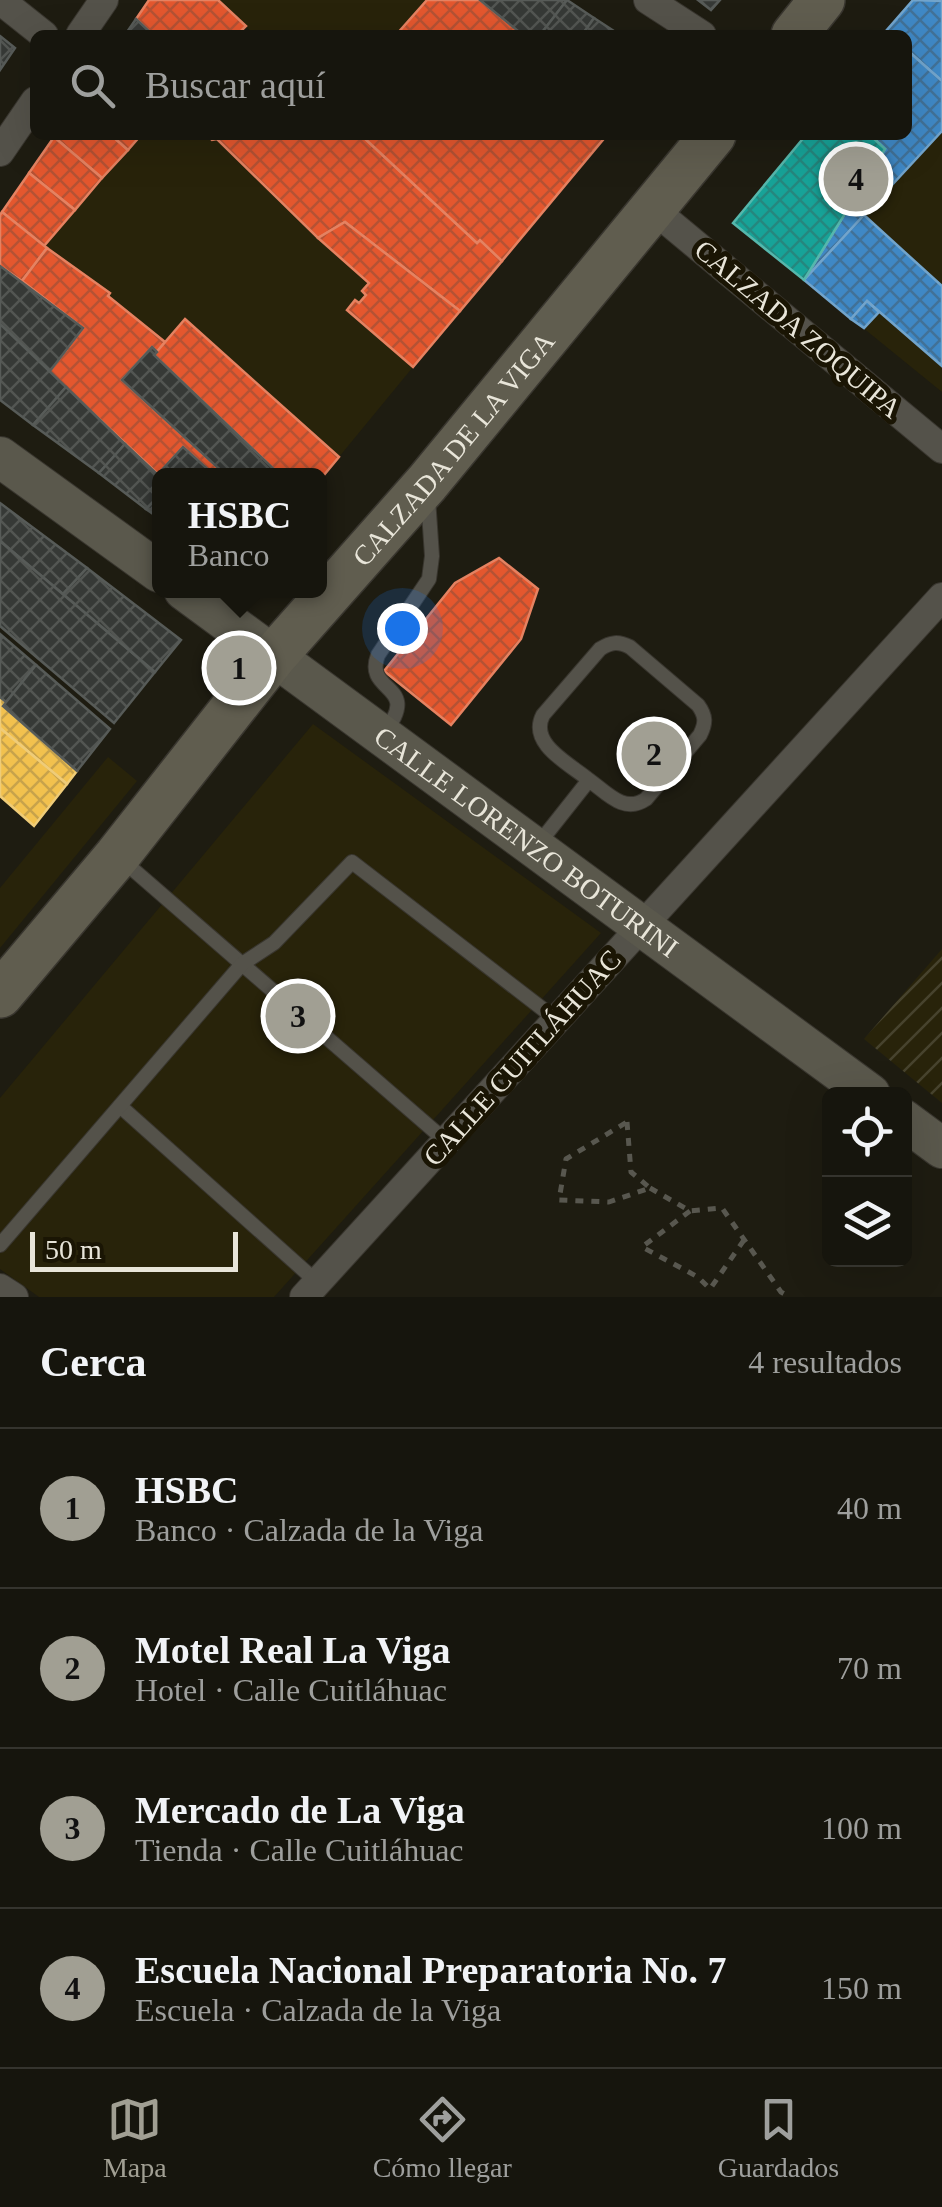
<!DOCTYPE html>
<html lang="es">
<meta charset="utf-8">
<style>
body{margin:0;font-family:"Times New Roman",serif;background:#1f1e16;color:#f1f3f6}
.controls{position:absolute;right:30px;bottom:30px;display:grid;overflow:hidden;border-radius:15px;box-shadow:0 10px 40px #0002}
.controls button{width:90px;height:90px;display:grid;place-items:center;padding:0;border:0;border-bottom:2px solid #35342e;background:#16150d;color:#f1f3f6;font:50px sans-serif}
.scale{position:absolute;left:30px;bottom:25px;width:208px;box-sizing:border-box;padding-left:10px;border:5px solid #e8e5d9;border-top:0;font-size:28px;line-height:35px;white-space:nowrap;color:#e8e5d9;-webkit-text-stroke:8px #1a1504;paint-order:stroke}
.you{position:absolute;left:402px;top:628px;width:35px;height:35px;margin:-25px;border:8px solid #fff;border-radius:50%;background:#1a73e8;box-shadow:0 0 0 15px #1a73e833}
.badge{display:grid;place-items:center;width:65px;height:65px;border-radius:50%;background:#a19f93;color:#111;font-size:32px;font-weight:700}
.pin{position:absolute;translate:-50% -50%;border:5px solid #fff;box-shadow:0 2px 10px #0006}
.popup{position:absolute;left:152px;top:468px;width:175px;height:130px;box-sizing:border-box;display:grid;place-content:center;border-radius:15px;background:#16150d;filter:drop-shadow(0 2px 8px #0005);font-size:32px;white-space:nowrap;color:#9e9f9d}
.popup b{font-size:38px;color:#f1f3f6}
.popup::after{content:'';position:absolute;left:50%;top:100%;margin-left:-20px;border:20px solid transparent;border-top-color:#16150d}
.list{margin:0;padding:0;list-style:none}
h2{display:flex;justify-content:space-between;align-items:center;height:130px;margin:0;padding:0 40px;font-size:42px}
h2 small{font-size:32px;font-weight:400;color:#9e9f9d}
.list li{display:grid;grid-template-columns:65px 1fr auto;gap:30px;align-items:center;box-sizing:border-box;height:160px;padding:0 40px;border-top:2px solid #35342e}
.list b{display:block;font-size:38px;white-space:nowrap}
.list p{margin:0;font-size:32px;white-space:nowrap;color:#9e9f9d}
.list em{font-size:32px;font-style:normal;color:#9e9f9d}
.icon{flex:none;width:55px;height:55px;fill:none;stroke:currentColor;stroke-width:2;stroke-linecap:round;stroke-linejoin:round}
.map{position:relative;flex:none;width:942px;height:1297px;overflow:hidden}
.search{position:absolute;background:#16150d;box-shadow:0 10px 40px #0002;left:30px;right:30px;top:30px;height:110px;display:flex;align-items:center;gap:25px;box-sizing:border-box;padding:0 35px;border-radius:15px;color:#9e9f9d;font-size:38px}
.sheet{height:770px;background:#16150d}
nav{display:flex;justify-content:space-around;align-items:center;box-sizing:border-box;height:140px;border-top:2px solid #35342e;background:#16150d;font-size:28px;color:#9e9f9d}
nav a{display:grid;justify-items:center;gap:5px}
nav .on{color:#a19f93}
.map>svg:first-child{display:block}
.built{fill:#28230a}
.industrial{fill:url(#industrial-furrows)}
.homes{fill:url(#homes-cross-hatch);stroke:#efcc78;stroke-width:2.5}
.shops{fill:url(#shops-cross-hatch);stroke:#e58261;stroke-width:2.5}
.schools{fill:url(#schools-cross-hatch);stroke:#72a4cb;stroke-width:2.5}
.public{fill:url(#public-cross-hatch);stroke:#56b7ac;stroke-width:2.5}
.building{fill:url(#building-cross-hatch);stroke:#575b58;stroke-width:2.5}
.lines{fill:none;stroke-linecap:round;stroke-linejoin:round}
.service-casing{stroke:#39362f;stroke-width:16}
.minor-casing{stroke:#39362f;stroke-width:30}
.secondary-casing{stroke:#39362f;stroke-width:42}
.primary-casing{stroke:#39362f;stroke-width:48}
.path{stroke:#58574f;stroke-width:5;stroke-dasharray:8 8;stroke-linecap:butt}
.service{stroke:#54524a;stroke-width:14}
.minor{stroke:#54524a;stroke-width:28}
.secondary{stroke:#5a584c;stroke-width:40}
.primary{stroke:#605d4f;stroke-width:45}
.labels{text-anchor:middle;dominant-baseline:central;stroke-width:10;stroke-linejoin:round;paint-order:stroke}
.street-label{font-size:28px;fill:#e8e5d9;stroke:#1a1504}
</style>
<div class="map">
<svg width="942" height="1297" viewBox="0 0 942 1297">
<defs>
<pattern id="industrial-furrows" width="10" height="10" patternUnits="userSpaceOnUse" patternTransform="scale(2.5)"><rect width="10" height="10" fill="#28230a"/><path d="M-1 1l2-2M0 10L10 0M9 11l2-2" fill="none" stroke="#47432d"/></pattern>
<pattern id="homes-cross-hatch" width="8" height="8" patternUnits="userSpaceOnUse" patternTransform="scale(2.5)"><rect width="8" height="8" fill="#f2c14e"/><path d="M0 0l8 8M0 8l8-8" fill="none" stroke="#c7a24b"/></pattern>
<pattern id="shops-cross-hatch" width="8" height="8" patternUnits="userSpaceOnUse" patternTransform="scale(2.5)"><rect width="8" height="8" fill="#e4572e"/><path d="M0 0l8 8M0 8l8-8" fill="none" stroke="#b55234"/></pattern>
<pattern id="schools-cross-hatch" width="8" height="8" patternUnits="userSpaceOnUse" patternTransform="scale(2.5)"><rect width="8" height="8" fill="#3f88c5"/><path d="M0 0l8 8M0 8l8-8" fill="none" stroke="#417197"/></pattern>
<pattern id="public-cross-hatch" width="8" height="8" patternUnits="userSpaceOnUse" patternTransform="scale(2.5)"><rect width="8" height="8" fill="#17a398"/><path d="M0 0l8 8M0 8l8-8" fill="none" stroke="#25877e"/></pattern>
<pattern id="building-cross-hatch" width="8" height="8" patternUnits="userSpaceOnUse" patternTransform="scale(2.5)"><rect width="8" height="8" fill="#363936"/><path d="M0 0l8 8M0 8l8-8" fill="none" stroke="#535652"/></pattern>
</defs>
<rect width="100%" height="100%" fill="#1e1c11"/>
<g class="built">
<path d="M 218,0 L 427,0 L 396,35 L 255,35 Z"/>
<path d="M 913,0 L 942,0 L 942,392 L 734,223 L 806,135 L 907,135 L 907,35 L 883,35 Z"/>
<path d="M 141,135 L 207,135 L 212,140 L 217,139 L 318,238 L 369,283 L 362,291 L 366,295 L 359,303 L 355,300 L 377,337 L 413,367 L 339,457 L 186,319 L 165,342 L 108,296 L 110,292 L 44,246 Z"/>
<path d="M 313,724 L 601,933 L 274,1297 L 39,1297 L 0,1269 L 0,1098 Z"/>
<path d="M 108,757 L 137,781 L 0,948 L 0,888 Z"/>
</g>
<path class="industrial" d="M 942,949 L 942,1103 L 864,1039 Z"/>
<g class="homes">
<path d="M 0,697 L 6,702 L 3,706 L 77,771 L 67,784 L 0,728 Z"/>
<path d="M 0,728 L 67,784 L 34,826 L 0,796 Z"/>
</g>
<g class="shops">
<path d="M 149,0 L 218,0 L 246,26 L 237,35 L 153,35 L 136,19 Z"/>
<path d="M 427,0 L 480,0 L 523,35 L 396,35 Z"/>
<path d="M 55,135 L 111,135 L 128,150 L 102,178 L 54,137 Z"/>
<path d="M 111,135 L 141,135 L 128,150 Z"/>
<path d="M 207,135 L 361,135 L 477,243 L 480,240 L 502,261 L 460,311 L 345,222 L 318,238 L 217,139 L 212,140 Z"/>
<path d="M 361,135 L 607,135 L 502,261 L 480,240 L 477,243 Z"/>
<path d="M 54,137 L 102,178 L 75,210 L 29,173 Z"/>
<path d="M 29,173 L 75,210 L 44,246 L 2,212 Z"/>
<path d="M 2,212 L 47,248 L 22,281 L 0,266 L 0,215 Z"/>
<path d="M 345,222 L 460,311 L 413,367 L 347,310 L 355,300 L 359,303 L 366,295 L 362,291 L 369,283 L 318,238 Z"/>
<path d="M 47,248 L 110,293 L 108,296 L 165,342 L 157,352 L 152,347 L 122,380 L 227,476 L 215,476 L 183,447 L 158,474 L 49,372 L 83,328 L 22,281 Z"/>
<path d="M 185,319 L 339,457 L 319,481 L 319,476 L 281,476 L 154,355 Z"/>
<path d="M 499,558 L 538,589 L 521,639 L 451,725 L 384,671 L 455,583 Z"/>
</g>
<g class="schools">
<path d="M 913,0 L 942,1 L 942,81 L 907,50 L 907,35 L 890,35 L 886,31 Z"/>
<path d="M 907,50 L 942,81 L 942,131 L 804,280 L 885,149 L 870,135 L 907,135 Z"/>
<path d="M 864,215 L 942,286 L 942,366 L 867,301 L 851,319 L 804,280 Z"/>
<path d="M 867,301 L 879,312 L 864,328 L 851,319 Z"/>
</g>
<path class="public" d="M 806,135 L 870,135 L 885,149 L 804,280 L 733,223 Z"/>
<g class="building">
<path d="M 480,0 L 567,0 L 540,35 L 523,35 Z"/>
<path d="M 567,0 L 594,18 L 582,35 L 540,35 Z"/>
<path d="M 698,0 L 720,0 L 711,10 Z"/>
<path d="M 594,18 L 620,35 L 582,35 Z"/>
<path d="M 136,19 L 153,35 L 125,35 Z"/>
<path d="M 0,36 L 15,48 L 0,70 Z"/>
<path d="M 0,266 L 83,328 L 50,371 L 0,324 Z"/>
<path d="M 0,324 L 66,387 L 33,425 L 0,400 Z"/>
<path d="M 152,347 L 157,352 L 154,355 L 281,476 L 227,476 L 122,380 Z"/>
<path d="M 66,387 L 125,444 L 99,473 L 33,425 Z"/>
<path d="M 125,444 L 159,476 L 159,496 L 146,509 L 99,473 Z"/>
<path d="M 183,447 L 212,473 L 209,476 L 158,474 Z"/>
<path d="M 159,496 L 159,518 L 146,509 Z"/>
<path d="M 0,503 L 87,568 L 63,594 L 0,541 Z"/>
<path d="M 0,541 L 155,672 L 114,723 L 0,626 Z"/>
<path d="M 87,568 L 181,640 L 155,672 L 63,594 Z"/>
<path d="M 0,634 L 36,665 L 6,702 L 0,697 Z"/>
<path d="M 36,665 L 110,729 L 77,771 L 3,706 Z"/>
</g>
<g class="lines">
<g class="service-casing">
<g id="service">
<path d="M 384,733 C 423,683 363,694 378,655 L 429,579 L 432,556 L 428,498"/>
<path d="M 536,847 L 589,780 C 570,764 528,744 543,715 L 600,649 C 611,642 618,641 630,647 L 698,705 C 706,716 706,723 700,735 L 646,799 C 624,814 607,793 589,780"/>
<path d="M 121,859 L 447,1142"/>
<path d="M 120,1106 L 317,1282"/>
<path d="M 0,1245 L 242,964 L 274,943 L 352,862 L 557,1020"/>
</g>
</g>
<g class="minor-casing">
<g id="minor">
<path d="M 0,0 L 44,35"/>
<path d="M 648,0 L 702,35"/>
<path d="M 80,35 L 104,0"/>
<path d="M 0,152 L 35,101"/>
<path d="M 653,209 L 942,449"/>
<path d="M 0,1288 L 14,1297"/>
<path d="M 304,1297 L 942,597"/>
</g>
</g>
<g class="secondary-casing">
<g id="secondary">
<path d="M 0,457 L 159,572"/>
<path id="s1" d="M 184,590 L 870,1094"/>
<path d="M 904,1120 L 942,1148"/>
</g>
</g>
<g class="primary-casing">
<g id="primary">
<path d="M 794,35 L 822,0"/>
<path id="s2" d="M 0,995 L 117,856 L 274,656 L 427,483 L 713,135"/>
</g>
</g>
<g class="path">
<path d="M 627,1122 L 631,1172 L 650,1188 L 609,1202 L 559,1200 L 566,1159 Z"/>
<path d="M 650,1188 L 690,1211 L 722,1208 L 781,1292 L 790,1297"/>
<path d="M 690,1211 L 642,1247 L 698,1277 L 710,1289 L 744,1240"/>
</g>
<use href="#service" class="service"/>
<use href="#minor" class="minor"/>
<use href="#secondary" class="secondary"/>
<use href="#primary" class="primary"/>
</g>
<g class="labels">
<g class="street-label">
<text transform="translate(798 329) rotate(40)">CALZADA ZOQUIPA</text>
<text stroke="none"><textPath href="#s2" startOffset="710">CALZADA DE LA VIGA</textPath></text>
<text stroke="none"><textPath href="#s1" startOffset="425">CALLE LORENZO BOTURINI</textPath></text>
<text transform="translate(522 1058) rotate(-48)">CALLE CUITLÁHUAC</text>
</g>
</g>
</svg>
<div class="controls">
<button><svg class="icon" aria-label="locate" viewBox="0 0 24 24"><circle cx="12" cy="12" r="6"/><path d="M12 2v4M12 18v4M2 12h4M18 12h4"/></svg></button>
<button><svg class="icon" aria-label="layers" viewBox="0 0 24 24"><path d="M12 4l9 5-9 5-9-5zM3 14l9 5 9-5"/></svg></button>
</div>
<div class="scale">50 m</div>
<div class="you"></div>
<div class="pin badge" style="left:239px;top:668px">1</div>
<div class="popup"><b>HSBC</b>Banco</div>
<div class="pin badge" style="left:654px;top:754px">2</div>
<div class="pin badge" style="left:298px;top:1016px">3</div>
<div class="pin badge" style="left:856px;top:179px">4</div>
<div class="search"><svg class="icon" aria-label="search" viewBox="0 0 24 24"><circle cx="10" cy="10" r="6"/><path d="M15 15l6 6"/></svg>Buscar aquí</div>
</div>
<section class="sheet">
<h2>Cerca<small>4 resultados</small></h2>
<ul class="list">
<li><span class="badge">1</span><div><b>HSBC</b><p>Banco · Calzada de la Viga</p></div><em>40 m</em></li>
<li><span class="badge">2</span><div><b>Motel Real La Viga</b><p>Hotel · Calle Cuitláhuac</p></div><em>70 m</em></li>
<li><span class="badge">3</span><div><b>Mercado de La Viga</b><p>Tienda · Calle Cuitláhuac</p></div><em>100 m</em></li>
<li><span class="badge">4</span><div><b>Escuela Nacional Preparatoria No. 7</b><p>Escuela · Calzada de la Viga</p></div><em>150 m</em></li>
</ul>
</section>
<nav>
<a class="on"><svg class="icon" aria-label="map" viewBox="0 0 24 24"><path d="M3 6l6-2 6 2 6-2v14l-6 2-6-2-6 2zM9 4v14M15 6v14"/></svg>Mapa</a>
<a><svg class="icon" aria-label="directions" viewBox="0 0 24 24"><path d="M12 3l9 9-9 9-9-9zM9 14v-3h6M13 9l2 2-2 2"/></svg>Cómo llegar</a>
<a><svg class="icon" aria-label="saved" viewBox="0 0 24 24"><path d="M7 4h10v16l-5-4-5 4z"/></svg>Guardados</a>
</nav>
